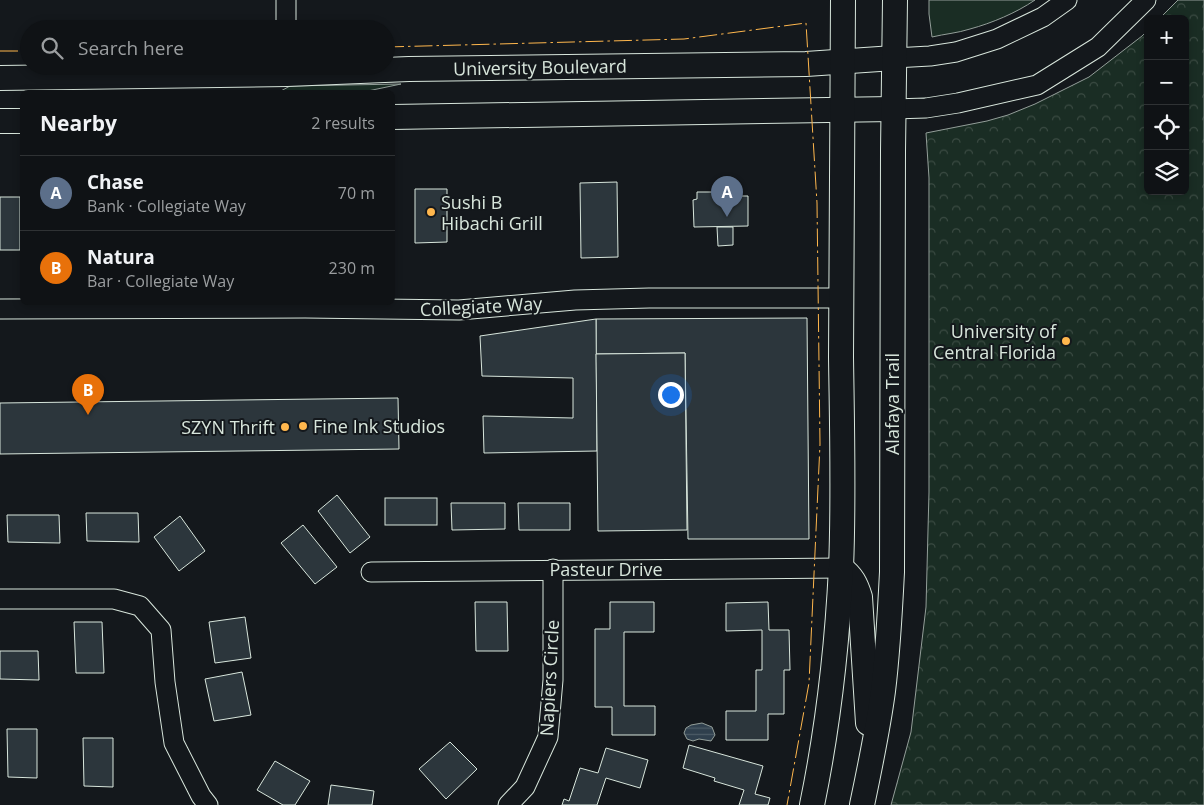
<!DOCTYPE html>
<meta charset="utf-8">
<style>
body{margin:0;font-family:"Open Sans",sans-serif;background:#181b1e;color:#f1f3f6}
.controls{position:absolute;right:15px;top:15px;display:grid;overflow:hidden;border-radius:8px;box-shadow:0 2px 8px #0003}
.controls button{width:45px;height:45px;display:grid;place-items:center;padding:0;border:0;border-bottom:1px solid #2f3234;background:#0f1215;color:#f1f3f6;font:25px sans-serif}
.you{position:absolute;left:670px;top:394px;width:18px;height:18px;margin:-12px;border:4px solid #fff;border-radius:50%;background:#1a73e8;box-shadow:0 0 0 8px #1a73e833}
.badge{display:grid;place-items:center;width:32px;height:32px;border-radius:50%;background:#ea580c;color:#fff;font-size:16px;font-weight:700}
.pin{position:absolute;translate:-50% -41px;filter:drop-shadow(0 1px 2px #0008)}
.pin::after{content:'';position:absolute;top:26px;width:18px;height:15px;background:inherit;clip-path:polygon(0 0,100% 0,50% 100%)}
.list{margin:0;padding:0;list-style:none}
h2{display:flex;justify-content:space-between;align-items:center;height:65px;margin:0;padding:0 20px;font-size:21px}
h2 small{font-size:16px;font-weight:400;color:#9b9ea0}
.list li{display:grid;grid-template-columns:32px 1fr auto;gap:15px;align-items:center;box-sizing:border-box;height:75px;padding:0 20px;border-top:1px solid #2f3234}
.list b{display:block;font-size:19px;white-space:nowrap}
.list p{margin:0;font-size:16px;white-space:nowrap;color:#9b9ea0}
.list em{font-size:16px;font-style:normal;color:#9b9ea0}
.icon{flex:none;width:28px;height:28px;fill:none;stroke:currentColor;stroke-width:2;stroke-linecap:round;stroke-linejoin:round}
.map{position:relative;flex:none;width:1204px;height:805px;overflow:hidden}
.search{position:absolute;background:#0f1215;box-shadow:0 2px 8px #0003;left:20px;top:20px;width:375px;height:55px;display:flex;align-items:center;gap:12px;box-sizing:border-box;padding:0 18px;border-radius:28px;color:#9b9ea0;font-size:19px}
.panel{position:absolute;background:#0f1215;box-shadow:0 2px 8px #0003;left:20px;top:90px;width:375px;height:215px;border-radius:8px}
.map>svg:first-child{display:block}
.green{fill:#1a2d24;stroke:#939e99}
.forest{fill:url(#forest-crowns);stroke:#939e99}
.water{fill:url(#water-rules);stroke:#939e99}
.building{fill:#2c363c;stroke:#d8e6dc}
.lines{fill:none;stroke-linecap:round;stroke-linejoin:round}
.minor-casing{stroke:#d8e6dc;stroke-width:21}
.major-casing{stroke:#d8e6dc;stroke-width:26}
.minor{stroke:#14181c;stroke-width:19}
.major{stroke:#14181c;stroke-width:24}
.power{stroke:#ffb74d;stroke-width:1;stroke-dasharray:18 4 2.5 4;stroke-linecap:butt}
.poi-dot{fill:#ffb74d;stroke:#14181c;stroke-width:2}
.labels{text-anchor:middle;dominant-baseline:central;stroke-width:4;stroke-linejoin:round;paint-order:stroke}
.street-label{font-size:18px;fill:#d8e6dc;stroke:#14181c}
.poi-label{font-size:18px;fill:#d8e6dc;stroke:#14181c;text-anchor:start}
</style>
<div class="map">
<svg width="1204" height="805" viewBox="0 0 1204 805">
<defs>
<pattern id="forest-crowns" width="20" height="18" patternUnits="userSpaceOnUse" patternTransform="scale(1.25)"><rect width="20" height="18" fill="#1a2d24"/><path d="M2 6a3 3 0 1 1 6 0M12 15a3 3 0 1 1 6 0" fill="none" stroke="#3b4b43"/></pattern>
<pattern id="water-rules" width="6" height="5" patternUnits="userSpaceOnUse" patternTransform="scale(1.25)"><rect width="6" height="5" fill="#2f3f4d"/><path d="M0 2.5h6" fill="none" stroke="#4c5b66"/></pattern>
</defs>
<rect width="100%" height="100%" fill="#14181c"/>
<g class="green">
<path d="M 929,0 L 1035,0 C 1016,13 992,23 970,29 C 958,33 944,34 932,37 L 929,14 Z"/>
<path d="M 401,84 L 363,92 L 279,92 L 290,86 Z"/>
</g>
<path class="forest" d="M 1178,0 L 1204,0 L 1204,805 L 891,805 L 911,732 L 926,607 L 929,492 L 929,178 L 926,133 L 987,121 L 1008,115 L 1035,104 L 1089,77 L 1142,36 L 1148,30 L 1148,191 L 1185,191 L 1185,19 L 1159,19 Z"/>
<path class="water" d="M 702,723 L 712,727 L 715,735 L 711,741 L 699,739 L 693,741 L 687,739 L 684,733 L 686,728 L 691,725 Z"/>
<g class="building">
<path d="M 617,182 L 618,257 L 581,258 L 580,183 Z"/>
<path d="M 415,189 L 447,189 L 447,242 L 415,243 Z"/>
<path d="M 697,192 L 737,192 L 737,196 L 748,196 L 748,226 L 694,227 L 693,200 L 697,199 Z"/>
<rect x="0" y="197" width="20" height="53"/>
<path d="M 717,227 L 733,227 L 733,245 L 718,246 Z"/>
<path d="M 807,318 L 809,539 L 688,539 L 685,353 L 596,354 L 596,319 Z"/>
<path d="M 596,319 L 597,451 L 484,453 L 483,416 L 573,418 L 573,378 L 482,376 L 480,336 Z"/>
<path d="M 685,353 L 687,530 L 598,531 L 596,354 Z"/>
<path d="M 398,398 L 399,449 L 0,454 L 0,403 Z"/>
<path d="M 337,495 L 370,537 L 350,553 L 318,511 Z"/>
<rect x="385" y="498" width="52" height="27"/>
<path d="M 451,503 L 505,503 L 505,529 L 452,530 Z"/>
<path d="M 518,503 L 570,503 L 570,530 L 519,530 Z"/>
<path d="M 86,513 L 138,513 L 139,542 L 87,541 Z"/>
<path d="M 7,515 L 59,515 L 60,543 L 8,542 Z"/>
<path d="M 180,516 L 205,551 L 179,571 L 154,537 Z"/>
<path d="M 303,525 L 337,567 L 315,584 L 281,543 Z"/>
<path d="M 475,602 L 507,602 L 508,651 L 476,651 Z"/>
<path d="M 610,602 L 654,602 L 654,632 L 624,632 L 624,706 L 655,706 L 655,735 L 612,735 L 612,707 L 595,707 L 595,629 L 610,629 Z"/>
<path d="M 768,602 L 769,630 L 789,630 L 790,670 L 784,670 L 784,714 L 768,714 L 768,740 L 726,740 L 726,711 L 756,711 L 756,670 L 762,670 L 762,630 L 726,631 L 726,603 Z"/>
<path d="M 245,617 L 251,658 L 215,663 L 209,622 Z"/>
<path d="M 74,622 L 102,622 L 104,673 L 76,673 Z"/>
<path d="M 0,651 L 38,651 L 39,680 L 0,679 Z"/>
<path d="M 242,672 L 251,715 L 214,721 L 205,679 Z"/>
<path d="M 7,729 L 37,729 L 37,778 L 8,777 Z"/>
<path d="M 83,738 L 113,738 L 113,787 L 84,786 Z"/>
<path d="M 450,742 L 477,769 L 446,799 L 419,769 Z"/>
<path d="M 689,745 L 763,766 L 755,794 L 770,798 L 768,805 L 739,805 L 744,790 L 714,781 L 715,778 L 683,768 Z"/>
<path d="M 606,748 L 648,760 L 640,788 L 606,778 L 597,805 L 562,805 L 564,799 L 569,801 L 580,768 L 598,773 Z"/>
<path d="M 275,761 L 310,781 L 295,805 L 283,805 L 257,790 Z"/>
<path d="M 331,785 L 374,791 L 372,805 L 328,805 Z"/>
</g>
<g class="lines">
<g class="minor-casing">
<g id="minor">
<path d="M 286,0 L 286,29"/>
<path d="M 894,58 L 930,56 L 956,52 L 997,39 L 1043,17 L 1067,0"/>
<path d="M 893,109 L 926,108 L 958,103 L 1037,85 L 1098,47 L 1146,0"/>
<path d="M 0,309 L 305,308 L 459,310 L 575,300 L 649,298 L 841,298"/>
<path d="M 371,572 L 841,568"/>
<path d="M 0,599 L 114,599 L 140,606 L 161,630 L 165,682 L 174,743 L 201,796 L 208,805"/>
<path d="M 508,805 L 525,787 L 548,737 L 553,680 L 553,569"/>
</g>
</g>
<g class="major-casing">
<g id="major">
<path d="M 0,78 L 287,74 L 409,69 L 806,64 L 894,58"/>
<path d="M 392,117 L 893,109"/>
<path d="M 0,121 L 22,121"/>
<path d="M 841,568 C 852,576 856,584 860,597 L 868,723"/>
<path d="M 812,805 C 828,727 837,648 841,568 C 844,498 842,427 841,357 C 841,238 842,119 843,0"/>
<path d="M 862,805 C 870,767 878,729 883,691 C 888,651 890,612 892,572 L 893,151 L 895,0"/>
</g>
</g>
<use href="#minor" class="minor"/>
<use href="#major" class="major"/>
<g class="power">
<path d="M 386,47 L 684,39 L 806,23 L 817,203 L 820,444 L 809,683 L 787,805"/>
<path d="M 0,51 L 29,51"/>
</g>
</g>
<g class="poi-dot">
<circle cx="431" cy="212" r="5"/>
<circle cx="1066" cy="341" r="5"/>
<circle cx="303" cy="426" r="5"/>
<circle cx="285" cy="427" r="5"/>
</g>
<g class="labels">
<g class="street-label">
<text transform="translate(540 67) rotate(-1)">University Boulevard</text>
<text transform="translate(481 306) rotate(-3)">Collegiate Way</text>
<text transform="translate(892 404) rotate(-90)">Alafaya Trail</text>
<text x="606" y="569">Pasteur Drive</text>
<text transform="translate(549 678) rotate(-87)">Napiers Circle</text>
</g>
<g class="poi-label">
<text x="441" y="202">Sushi B<tspan x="441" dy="21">Hibachi Grill</tspan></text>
<text x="1056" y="331" text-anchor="end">University of<tspan x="1056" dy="21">Central Florida</tspan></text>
<text x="313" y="426">Fine Ink Studios</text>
<text x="275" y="427" text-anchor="end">SZYN Thrift</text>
</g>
</g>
</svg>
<div class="controls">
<button>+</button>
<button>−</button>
<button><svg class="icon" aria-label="locate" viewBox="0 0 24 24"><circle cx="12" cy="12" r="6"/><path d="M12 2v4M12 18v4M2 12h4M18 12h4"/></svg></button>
<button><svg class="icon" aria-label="layers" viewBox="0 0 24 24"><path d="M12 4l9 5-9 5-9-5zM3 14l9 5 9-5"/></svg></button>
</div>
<div class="you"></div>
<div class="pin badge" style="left:727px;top:217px;background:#5c6f8a">A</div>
<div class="pin badge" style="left:88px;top:415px;background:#e8710a">B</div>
<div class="search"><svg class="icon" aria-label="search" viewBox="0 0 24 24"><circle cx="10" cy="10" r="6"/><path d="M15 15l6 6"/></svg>Search here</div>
<section class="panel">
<h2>Nearby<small>2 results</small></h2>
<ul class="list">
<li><span class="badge" style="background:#5c6f8a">A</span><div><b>Chase</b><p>Bank · Collegiate Way</p></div><em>70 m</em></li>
<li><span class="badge" style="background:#e8710a">B</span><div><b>Natura</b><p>Bar · Collegiate Way</p></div><em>230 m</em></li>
</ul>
</section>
</div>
